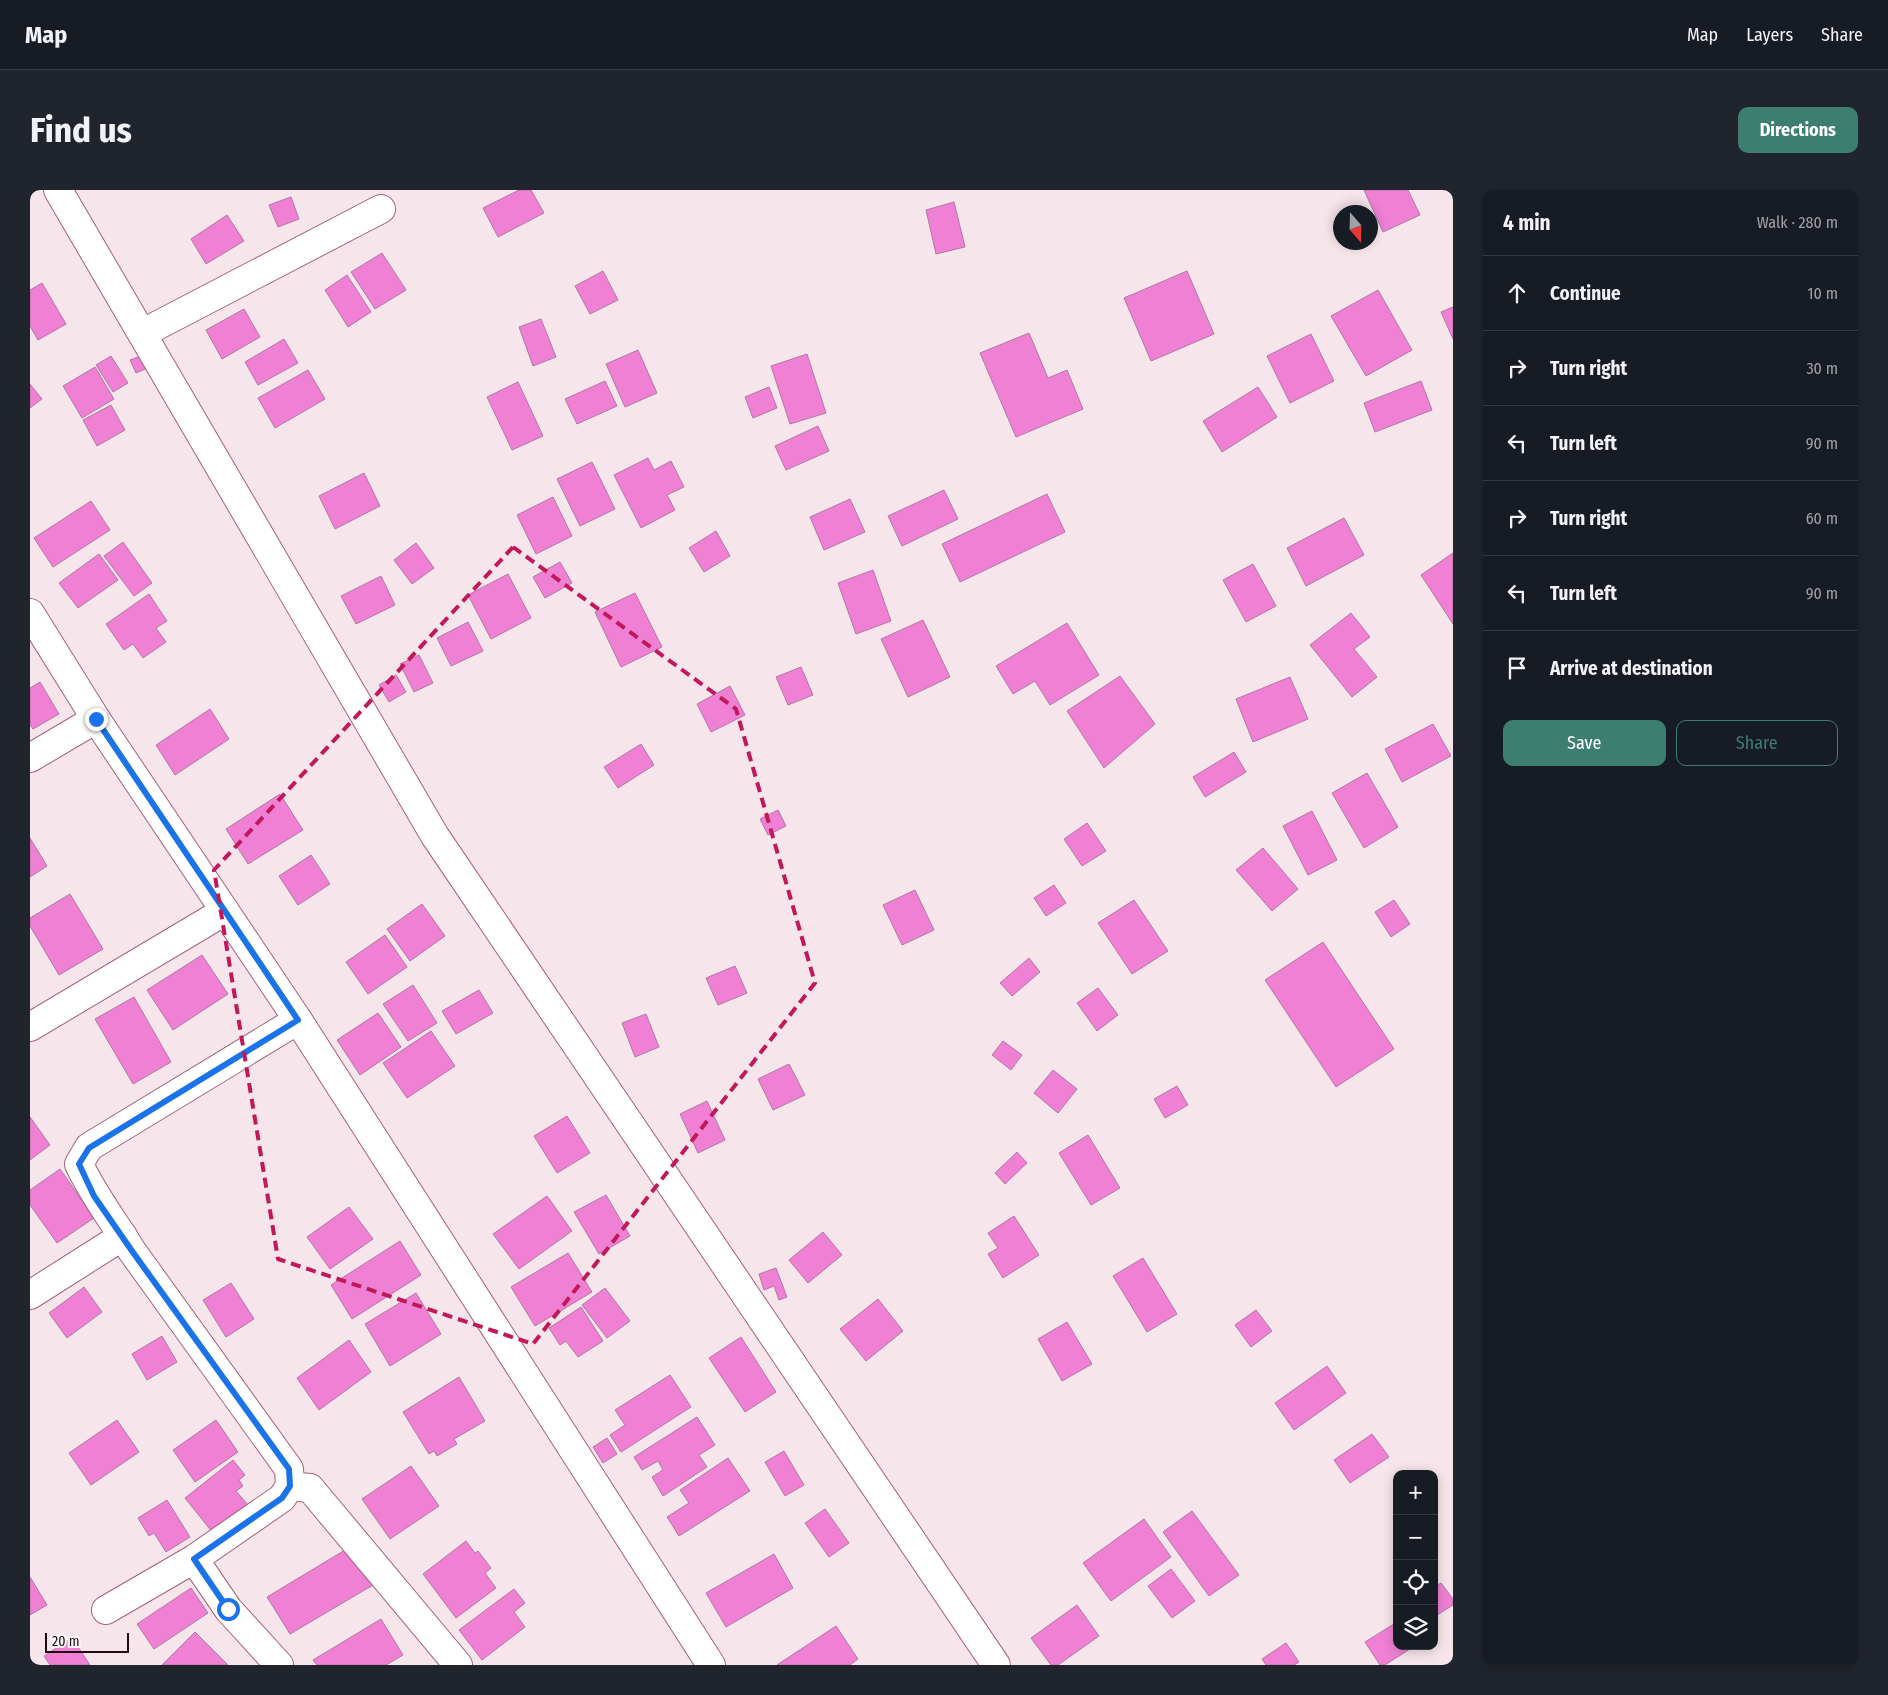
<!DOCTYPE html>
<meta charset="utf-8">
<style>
body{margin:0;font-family:"Fira Sans Condensed",sans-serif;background:#20242c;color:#f1f3f6}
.controls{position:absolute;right:15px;bottom:15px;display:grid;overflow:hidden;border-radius:10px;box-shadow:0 2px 12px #0003}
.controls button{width:45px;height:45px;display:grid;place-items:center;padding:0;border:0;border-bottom:1px solid #363941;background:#171b24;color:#f1f3f6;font:25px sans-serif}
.compass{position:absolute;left:1303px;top:15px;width:45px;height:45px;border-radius:50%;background:#171b24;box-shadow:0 2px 12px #0003;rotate:160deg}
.scale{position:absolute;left:15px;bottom:12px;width:84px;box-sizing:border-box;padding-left:5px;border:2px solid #220812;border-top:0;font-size:14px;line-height:18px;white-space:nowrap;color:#220812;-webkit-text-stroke:4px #f7f7f7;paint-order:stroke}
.stop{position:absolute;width:15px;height:15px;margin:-11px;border:4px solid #1a73e8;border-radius:50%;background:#fff}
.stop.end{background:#1a73e8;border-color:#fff;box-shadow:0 1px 5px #0008}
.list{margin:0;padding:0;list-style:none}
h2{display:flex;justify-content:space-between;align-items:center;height:65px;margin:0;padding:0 20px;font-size:21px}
h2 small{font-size:16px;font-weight:400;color:#9ea1a6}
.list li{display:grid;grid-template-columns:32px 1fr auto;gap:15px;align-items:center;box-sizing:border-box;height:75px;padding:0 20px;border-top:1px solid #363941}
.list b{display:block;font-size:19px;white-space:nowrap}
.list em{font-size:16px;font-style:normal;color:#9ea1a6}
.actions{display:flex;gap:10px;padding:15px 20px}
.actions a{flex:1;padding:11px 0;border:1px solid #3c7e70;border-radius:10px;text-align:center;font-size:18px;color:#3c7e70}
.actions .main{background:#3c7e70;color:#fff}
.icon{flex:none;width:28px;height:28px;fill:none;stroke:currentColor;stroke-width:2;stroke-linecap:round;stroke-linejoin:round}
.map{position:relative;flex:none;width:1423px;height:1475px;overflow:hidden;border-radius:10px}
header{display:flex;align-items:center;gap:30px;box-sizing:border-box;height:70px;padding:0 25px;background:#171b24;border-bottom:1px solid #363941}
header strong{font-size:24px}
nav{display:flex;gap:28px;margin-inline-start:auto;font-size:18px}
.intro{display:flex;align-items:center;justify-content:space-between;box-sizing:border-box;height:120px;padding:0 30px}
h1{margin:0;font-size:35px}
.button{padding:12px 22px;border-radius:10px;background:#3c7e70;color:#fff;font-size:18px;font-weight:700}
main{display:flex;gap:30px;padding:0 30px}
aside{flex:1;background:#171b24;border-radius:10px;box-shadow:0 2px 12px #0003}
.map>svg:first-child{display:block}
.building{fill:#ef80d4;stroke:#b377a3}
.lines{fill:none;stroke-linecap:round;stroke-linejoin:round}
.minor-casing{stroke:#a6607a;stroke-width:30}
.minor{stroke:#fff;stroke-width:28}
.route{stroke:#1a73e8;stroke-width:6}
.marked{fill:none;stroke:#c2185b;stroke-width:4;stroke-dasharray:10 6;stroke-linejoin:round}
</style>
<header>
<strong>Map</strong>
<nav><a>Map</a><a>Layers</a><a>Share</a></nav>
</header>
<div class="intro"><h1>Find us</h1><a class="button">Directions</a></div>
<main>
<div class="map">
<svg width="1423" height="1475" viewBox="0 0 1423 1475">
<rect width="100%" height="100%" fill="#f6e5ea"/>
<g class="building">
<path d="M 489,0 L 501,0 L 514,23 L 468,47 L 453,18 Z"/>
<path d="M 1334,0 L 1378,0 L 1390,25 L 1353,42 Z"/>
<path d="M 261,7 L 269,29 L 248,37 L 239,15 Z"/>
<path d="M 924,12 L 935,57 L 906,64 L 896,20 Z"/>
<path d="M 197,25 L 214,51 L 176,74 L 161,49 Z"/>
<path d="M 352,63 L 376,100 L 345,119 L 321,82 Z"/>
<path d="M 573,81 L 588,110 L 560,124 L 545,96 Z"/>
<path d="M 1157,81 L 1184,144 L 1121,171 L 1094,108 Z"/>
<path d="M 317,85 L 341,122 L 318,137 L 295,100 Z"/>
<path d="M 12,93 L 36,134 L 8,150 L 0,136 L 0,100 Z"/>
<path d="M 1348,100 L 1382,160 L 1336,186 L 1301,126 Z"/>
<path d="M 1423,117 L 1423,149 L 1411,122 Z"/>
<path d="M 214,119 L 230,147 L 192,169 L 176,140 Z"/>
<path d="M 511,129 L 526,167 L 503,176 L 489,137 Z"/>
<path d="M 999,143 L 1018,188 L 1037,180 L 1053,219 L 986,247 L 950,163 Z"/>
<path d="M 1281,144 L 1304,191 L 1260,213 L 1237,166 Z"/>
<path d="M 254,149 L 268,173 L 228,195 L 215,172 Z"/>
<path d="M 608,160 L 627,203 L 595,217 L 576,174 Z"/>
<path d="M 116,164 L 122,176 L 106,183 L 100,170 Z"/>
<path d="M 777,164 L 796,223 L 760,234 L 741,176 Z"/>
<path d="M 81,166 L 98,193 L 83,202 L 66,175 Z"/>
<path d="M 65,177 L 84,209 L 52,228 L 33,196 Z"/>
<path d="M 278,180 L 295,209 L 245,238 L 228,208 Z"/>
<path d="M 575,191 L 587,216 L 547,234 L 535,209 Z"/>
<path d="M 1391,191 L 1402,220 L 1345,242 L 1334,213 Z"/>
<path d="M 488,192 L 513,246 L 482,260 L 457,207 Z"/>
<path d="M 0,194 L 12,209 L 0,218 Z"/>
<path d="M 739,197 L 747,218 L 723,228 L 715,207 Z"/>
<path d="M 1228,197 L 1247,227 L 1192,262 L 1173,231 Z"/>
<path d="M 81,215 L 95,240 L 67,256 L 53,230 Z"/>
<path d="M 788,236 L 799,261 L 756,280 L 745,256 Z"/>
<path d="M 618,268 L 624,280 L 641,271 L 654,297 L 637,305 L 645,320 L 611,338 L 584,285 Z"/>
<path d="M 562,272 L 585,319 L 550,336 L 527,289 Z"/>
<path d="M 334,283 L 350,316 L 305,339 L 289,306 Z"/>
<path d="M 914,300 L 928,329 L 872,356 L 858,326 Z"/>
<path d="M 1017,304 L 1035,342 L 930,392 L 912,354 Z"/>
<path d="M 523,307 L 542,346 L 506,364 L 487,325 Z"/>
<path d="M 820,309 L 835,342 L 794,360 L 780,327 Z"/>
<path d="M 61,311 L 80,340 L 23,377 L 4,348 Z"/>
<path d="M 1314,328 L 1334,365 L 1276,396 L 1257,358 Z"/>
<path d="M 686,341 L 700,366 L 674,382 L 659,358 Z"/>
<path d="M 93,352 L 122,393 L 104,406 L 74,366 Z"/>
<path d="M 386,353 L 404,378 L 382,394 L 364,370 Z"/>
<path d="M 1423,363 L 1423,434 L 1391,385 Z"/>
<path d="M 69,364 L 88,390 L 48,418 L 29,393 Z"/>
<path d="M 530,372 L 542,393 L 515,408 L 503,387 Z"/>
<path d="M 1223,374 L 1246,416 L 1216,432 L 1193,390 Z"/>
<path d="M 843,380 L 861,431 L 826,444 L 808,393 Z"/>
<path d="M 478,384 L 501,428 L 461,449 L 438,405 Z"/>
<path d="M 351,386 L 365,415 L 326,434 L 311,406 Z"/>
<path d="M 605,403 L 632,457 L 591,477 L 565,422 Z"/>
<path d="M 119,404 L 137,431 L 126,438 L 136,452 L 113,468 L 103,454 L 94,460 L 76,434 Z"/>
<path d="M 1321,423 L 1340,447 L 1324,459 L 1347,487 L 1322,507 L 1280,455 Z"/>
<path d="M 893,430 L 920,487 L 878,507 L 851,449 Z"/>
<path d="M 438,432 L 453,461 L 421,476 L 407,448 Z"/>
<path d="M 1037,433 L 1069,485 L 1020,515 L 1005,491 L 983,504 L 966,476 Z"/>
<path d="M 389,465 L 403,493 L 384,502 L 370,474 Z"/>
<path d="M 771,477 L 783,505 L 758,515 L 746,487 Z"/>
<path d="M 366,485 L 376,502 L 359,512 L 349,495 Z"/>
<path d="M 1090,486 L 1125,534 L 1074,578 L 1037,521 Z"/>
<path d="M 1260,487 L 1278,529 L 1223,552 L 1206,509 Z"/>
<path d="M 10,492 L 29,524 L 3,539 L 0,535 L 0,498 Z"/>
<path d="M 700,496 L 715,525 L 681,542 L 667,514 Z"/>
<path d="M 180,519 L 199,549 L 145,585 L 126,555 Z"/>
<path d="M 1403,534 L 1421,566 L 1372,592 L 1355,559 Z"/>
<path d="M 611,554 L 624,575 L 588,598 L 574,577 Z"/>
<path d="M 1204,562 L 1216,582 L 1175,607 L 1163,587 Z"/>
<path d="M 1337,583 L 1368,637 L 1334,658 L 1302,603 Z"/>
<path d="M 250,604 L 273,640 L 218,674 L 196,639 Z"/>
<path d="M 748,620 L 756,636 L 738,645 L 730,629 Z"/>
<path d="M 1282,621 L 1307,670 L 1278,685 L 1253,636 Z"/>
<path d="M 1057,633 L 1076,661 L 1052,676 L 1034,649 Z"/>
<path d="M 0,648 L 17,676 L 0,687 Z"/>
<path d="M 1233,658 L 1268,699 L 1242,721 L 1206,680 Z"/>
<path d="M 281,665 L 300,694 L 268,715 L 249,686 Z"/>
<path d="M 1024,695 L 1036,713 L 1016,726 L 1004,708 Z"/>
<path d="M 885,700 L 904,740 L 872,755 L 853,715 Z"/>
<path d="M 40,704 L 73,759 L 29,785 L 0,736 L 0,728 Z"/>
<path d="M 1104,710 L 1138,761 L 1102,784 L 1068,733 Z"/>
<path d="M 1364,710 L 1380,734 L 1361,747 L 1345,722 Z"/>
<path d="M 392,714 L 415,746 L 380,771 L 357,739 Z"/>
<path d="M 355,745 L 377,777 L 338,804 L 316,772 Z"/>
<path d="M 1293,752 L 1364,859 L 1306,897 L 1235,790 Z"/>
<path d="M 172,765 L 198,804 L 143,840 L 117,800 Z"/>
<path d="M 999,768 L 1010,782 L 982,806 L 970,793 Z"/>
<path d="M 705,776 L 717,803 L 688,815 L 676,788 Z"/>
<path d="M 383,795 L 407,833 L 378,851 L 353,814 Z"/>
<path d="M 1068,798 L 1088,825 L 1067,841 L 1047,813 Z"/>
<path d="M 449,800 L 463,823 L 426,844 L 412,821 Z"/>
<path d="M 104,807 L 141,872 L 103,894 L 65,829 Z"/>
<path d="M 348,823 L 371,857 L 330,885 L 307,850 Z"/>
<path d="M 616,824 L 629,857 L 605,867 L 592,833 Z"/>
<path d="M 401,841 L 425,876 L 377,908 L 353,873 Z"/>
<path d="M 973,851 L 992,865 L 981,880 L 962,865 Z"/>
<path d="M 759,874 L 775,905 L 743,920 L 728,889 Z"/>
<path d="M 1023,880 L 1047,899 L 1028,923 L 1004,903 Z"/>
<path d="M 1147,896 L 1158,915 L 1135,928 L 1124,909 Z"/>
<path d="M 677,911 L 695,950 L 668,963 L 650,924 Z"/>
<path d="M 537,926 L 560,963 L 527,983 L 504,946 Z"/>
<path d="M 0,927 L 20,955 L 0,970 Z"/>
<path d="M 1058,945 L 1090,998 L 1061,1015 L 1029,963 Z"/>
<path d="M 987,962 L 997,973 L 975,994 L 965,983 Z"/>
<path d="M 30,979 L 64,1028 L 27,1053 L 0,1015 L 0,1000 Z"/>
<path d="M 576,1005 L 600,1046 L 569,1064 L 544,1022 Z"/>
<path d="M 517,1006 L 542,1041 L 489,1079 L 463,1044 Z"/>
<path d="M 319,1017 L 343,1049 L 300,1079 L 277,1047 Z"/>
<path d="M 984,1026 L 1009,1065 L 973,1088 L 958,1064 L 968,1058 L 958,1043 Z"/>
<path d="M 793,1042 L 812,1065 L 778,1093 L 759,1070 Z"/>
<path d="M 370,1051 L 391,1085 L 322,1129 L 301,1095 Z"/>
<path d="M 538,1063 L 562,1102 L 505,1136 L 481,1097 Z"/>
<path d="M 1113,1068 L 1147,1124 L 1117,1142 L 1083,1086 Z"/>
<path d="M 746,1078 L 757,1107 L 749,1110 L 744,1096 L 734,1100 L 729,1084 Z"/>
<path d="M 201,1093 L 224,1129 L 196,1147 L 173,1110 Z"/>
<path d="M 54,1097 L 72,1122 L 37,1148 L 19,1123 Z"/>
<path d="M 575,1098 L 600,1131 L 577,1148 L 552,1115 Z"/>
<path d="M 386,1103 L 411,1144 L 360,1176 L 335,1134 Z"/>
<path d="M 848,1109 L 873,1141 L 836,1171 L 810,1139 Z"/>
<path d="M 551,1117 L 573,1151 L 548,1167 L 536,1151 L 530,1155 L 519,1138 Z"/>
<path d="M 1226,1120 L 1242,1141 L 1221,1157 L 1205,1135 Z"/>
<path d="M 1037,1132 L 1062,1174 L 1032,1191 L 1008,1149 Z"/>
<path d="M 132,1146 L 147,1172 L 117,1190 L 102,1164 Z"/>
<path d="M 711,1147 L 746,1202 L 715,1222 L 679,1168 Z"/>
<path d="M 319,1150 L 341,1182 L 289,1220 L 267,1188 Z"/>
<path d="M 1297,1176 L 1316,1203 L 1264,1240 L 1245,1213 Z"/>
<path d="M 640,1185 L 661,1217 L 591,1262 L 580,1245 L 595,1235 L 585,1220 Z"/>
<path d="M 429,1187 L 455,1231 L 424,1249 L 427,1254 L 407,1266 L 404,1261 L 399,1264 L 373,1222 Z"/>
<path d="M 667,1227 L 685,1255 L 669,1265 L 677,1277 L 633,1306 L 622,1287 L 633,1280 L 628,1271 L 612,1280 L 604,1267 Z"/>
<path d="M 87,1230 L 109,1262 L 61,1295 L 39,1263 Z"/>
<path d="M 186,1230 L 208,1262 L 165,1292 L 143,1260 Z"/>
<path d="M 1342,1244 L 1359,1267 L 1320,1293 L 1304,1270 Z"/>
<path d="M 577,1248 L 587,1264 L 573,1273 L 563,1257 Z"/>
<path d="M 754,1261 L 774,1295 L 755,1306 L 735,1272 Z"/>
<path d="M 698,1268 L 720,1301 L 649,1346 L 637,1327 L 659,1313 L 650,1300 Z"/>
<path d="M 203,1270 L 215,1285 L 209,1290 L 213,1296 L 206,1301 L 218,1315 L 183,1343 L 155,1308 Z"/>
<path d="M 381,1276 L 409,1316 L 360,1349 L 332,1309 Z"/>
<path d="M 137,1310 L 160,1347 L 136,1362 L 124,1343 L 119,1346 L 108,1328 Z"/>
<path d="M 795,1319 L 819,1353 L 799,1367 L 775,1333 Z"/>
<path d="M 1162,1321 L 1209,1385 L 1179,1406 L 1133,1342 Z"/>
<path d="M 1114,1329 L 1141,1367 L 1081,1411 L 1053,1373 Z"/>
<path d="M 436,1351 L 445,1363 L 448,1361 L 461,1378 L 455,1383 L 466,1398 L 426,1428 L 393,1384 Z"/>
<path d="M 320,1357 L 343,1395 L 260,1444 L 237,1407 Z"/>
<path d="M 744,1364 L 763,1398 L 696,1437 L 676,1403 Z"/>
<path d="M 1141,1379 L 1165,1411 L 1142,1428 L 1118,1396 Z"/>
<path d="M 0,1387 L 17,1415 L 0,1425 Z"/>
<path d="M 1411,1393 L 1423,1409 L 1423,1415 L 1404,1427 L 1404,1397 Z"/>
<path d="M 161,1398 L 178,1423 L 124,1459 L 107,1434 Z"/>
<path d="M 484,1399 L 495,1413 L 484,1422 L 495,1437 L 452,1470 L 429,1440 Z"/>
<path d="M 1047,1415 L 1069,1446 L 1028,1475 L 1021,1475 L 1001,1448 Z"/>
<path d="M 351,1429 L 373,1465 L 356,1475 L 287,1475 L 283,1470 Z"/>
<path d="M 1367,1432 L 1367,1456 L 1383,1457 L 1355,1475 L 1350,1475 L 1335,1452 Z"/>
<path d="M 806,1436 L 828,1469 L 820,1475 L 747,1475 Z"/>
<path d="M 165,1442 L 198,1475 L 132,1475 Z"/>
<path d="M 42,1448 L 60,1475 L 20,1475 L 14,1466 Z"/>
<path d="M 1256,1453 L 1269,1472 L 1264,1475 L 1236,1475 L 1232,1469 Z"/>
</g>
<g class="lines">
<g class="minor-casing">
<g id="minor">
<path d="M 28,0 L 405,646 L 966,1475"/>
<path d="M 113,143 L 351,19"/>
<path d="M 0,423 L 66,529 L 268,830 L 681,1475"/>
<path d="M 0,568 L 66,529"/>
<path d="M 0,837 L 195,721"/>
<path d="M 0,1105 L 93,1046"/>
<path d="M 260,1296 L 280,1298 L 428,1475"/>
<path d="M 164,1369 L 198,1419 L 249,1475"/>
<path d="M 76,1420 L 164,1369 L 252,1308 L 260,1296 L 259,1279 L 102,1061 C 84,1031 63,1005 49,974 L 59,957 L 268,830"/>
</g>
</g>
<use href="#minor" class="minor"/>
</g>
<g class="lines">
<path class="route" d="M 66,529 L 268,830 L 59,958 L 49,974 L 64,1006 L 102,1061 L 259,1279 L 260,1296 L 252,1308 L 164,1369 L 198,1419"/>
</g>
<path class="marked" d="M 483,357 L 706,519 L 785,793 L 503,1154 L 248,1069 L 184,680 Z"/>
</svg>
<div class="controls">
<button>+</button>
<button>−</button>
<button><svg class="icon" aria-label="locate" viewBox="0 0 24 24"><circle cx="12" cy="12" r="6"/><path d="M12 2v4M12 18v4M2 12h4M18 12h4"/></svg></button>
<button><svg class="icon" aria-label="layers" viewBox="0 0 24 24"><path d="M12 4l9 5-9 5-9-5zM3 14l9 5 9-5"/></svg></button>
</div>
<svg class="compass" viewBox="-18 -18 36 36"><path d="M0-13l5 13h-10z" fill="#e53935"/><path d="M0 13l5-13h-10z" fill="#9ea1a6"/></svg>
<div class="scale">20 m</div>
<div class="stop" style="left:198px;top:1419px"></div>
<div class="stop end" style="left:66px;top:529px"></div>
</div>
<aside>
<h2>4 min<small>Walk · 280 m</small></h2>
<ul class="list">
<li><svg class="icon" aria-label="ahead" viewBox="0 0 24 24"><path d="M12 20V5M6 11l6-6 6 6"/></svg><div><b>Continue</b></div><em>10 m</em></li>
<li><svg class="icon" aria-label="right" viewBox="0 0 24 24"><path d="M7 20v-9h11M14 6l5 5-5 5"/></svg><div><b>Turn right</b></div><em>30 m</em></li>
<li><svg class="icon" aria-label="left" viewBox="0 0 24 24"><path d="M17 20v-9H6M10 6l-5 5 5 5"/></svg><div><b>Turn left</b></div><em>90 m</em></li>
<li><svg class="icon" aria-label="right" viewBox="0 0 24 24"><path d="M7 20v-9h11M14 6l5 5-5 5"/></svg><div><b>Turn right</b></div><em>60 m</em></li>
<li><svg class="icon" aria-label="left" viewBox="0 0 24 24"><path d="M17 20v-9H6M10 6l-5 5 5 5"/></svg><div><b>Turn left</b></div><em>90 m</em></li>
<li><svg class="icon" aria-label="arrive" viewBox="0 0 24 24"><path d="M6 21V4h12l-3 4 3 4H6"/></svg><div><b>Arrive at destination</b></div></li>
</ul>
<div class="actions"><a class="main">Save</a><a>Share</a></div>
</aside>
</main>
